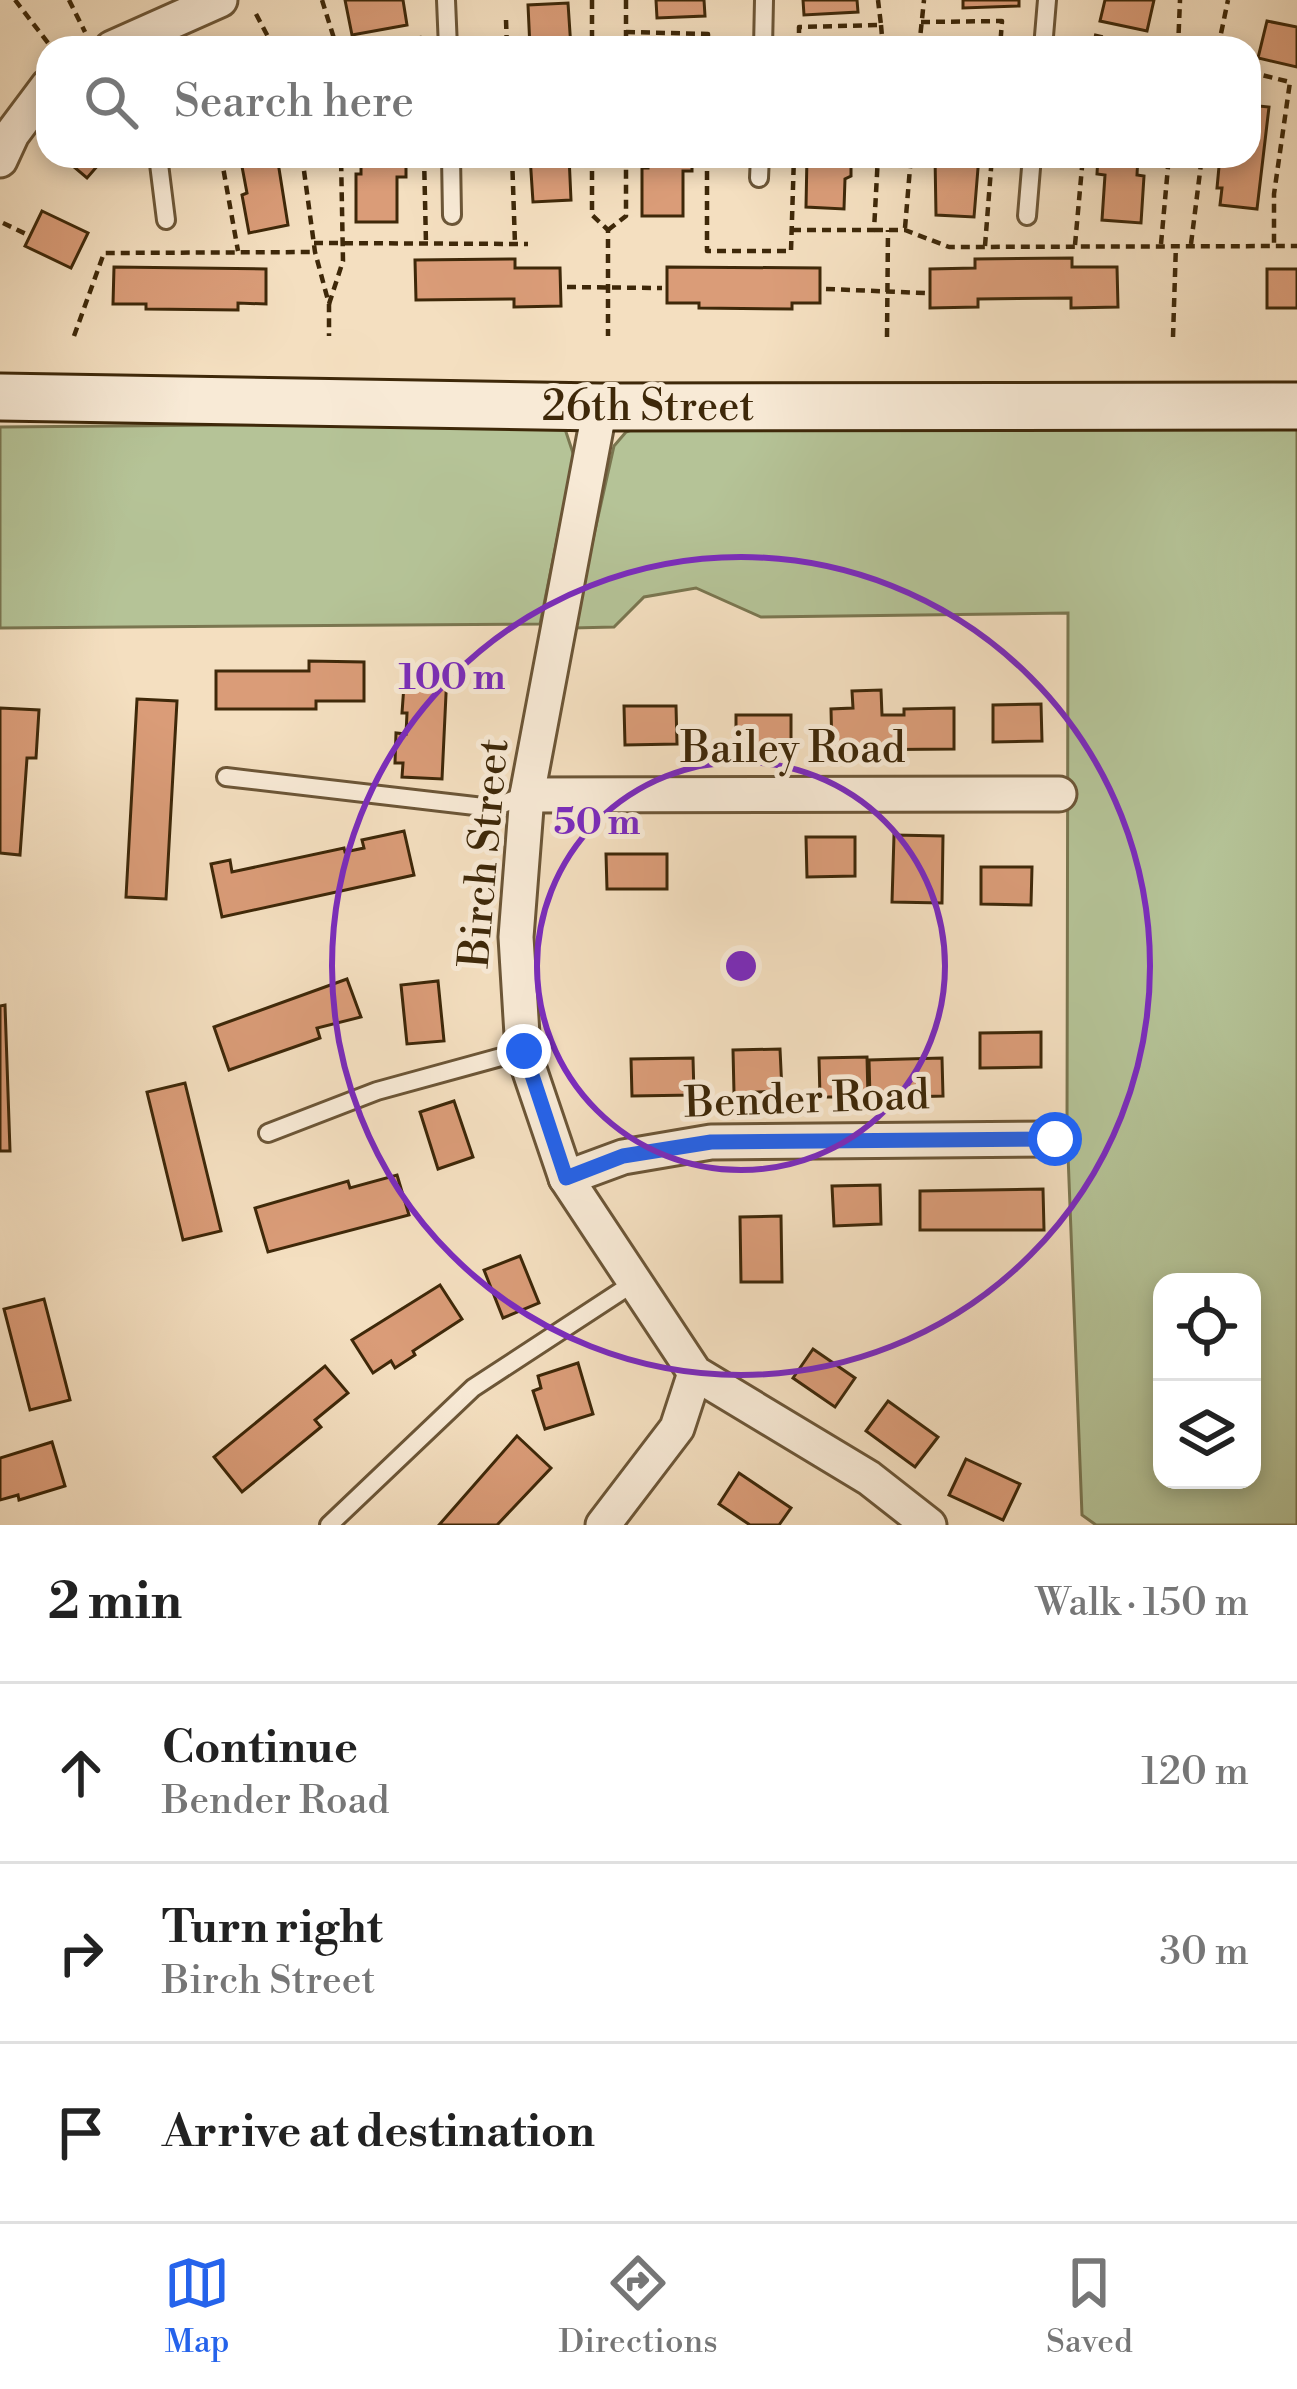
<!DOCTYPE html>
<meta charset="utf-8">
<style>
body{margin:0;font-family:"Libre Bodoni",serif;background:#f2f2f2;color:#222}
.controls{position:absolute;right:36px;bottom:36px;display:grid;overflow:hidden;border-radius:24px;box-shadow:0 6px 18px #0003}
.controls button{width:108px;height:108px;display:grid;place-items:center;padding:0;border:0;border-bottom:3px solid #e0e0e0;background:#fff;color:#222;font:60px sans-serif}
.stop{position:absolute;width:36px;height:36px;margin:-27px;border:9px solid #2563eb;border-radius:50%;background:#fff}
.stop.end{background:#2563eb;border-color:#fff;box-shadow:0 3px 12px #0008}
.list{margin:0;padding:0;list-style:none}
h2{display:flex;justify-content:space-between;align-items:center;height:156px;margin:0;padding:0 48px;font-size:51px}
h2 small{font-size:39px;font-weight:400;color:#767676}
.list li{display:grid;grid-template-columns:78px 1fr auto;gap:36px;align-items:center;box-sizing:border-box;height:180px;padding:0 48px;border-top:3px solid #e0e0e0}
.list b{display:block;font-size:45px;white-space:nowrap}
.list p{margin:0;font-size:39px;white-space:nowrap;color:#767676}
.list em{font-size:39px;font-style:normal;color:#767676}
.icon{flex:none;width:66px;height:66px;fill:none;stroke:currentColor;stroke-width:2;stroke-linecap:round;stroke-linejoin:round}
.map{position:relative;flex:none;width:1297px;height:1525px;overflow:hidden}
.search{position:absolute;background:#fff;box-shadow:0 6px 18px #0003;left:36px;right:36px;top:36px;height:132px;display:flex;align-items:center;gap:30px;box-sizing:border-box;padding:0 42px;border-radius:36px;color:#767676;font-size:45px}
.sheet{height:696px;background:#fff}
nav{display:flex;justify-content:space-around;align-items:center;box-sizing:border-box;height:168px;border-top:3px solid #e0e0e0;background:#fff;font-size:33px;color:#767676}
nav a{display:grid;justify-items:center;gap:6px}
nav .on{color:#2563eb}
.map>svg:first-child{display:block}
.green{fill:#b5c397;stroke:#7a7650;stroke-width:3;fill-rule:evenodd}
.building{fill:#da9c78;stroke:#3e2809;stroke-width:3}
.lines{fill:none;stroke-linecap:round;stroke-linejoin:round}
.lane-casing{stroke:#6c5637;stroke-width:22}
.street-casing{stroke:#6c5637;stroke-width:39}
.secondary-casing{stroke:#3e2809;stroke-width:51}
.path{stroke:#3e2809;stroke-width:4.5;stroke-dasharray:9 6;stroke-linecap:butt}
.lane{stroke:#f8ead6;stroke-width:16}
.street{stroke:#f8ead6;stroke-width:33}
.secondary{stroke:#f8ead6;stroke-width:45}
.route{stroke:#2563eb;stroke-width:15}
.ring{fill:none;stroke:#7b2cbf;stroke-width:6}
.labels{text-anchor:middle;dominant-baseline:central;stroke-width:10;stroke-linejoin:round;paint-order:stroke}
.street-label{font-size:42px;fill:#3e2809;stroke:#f8ead6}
.centre{fill:#7b2cbf;stroke:#f8ead6;stroke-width:6}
.ring-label{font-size:36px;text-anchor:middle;font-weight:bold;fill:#7b2cbf;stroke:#f8ead6;stroke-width:10;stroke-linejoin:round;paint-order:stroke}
</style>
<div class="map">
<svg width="1297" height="1525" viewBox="0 0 1297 1525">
<rect width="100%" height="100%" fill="#f4dfc0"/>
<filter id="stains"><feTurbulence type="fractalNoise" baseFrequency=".00167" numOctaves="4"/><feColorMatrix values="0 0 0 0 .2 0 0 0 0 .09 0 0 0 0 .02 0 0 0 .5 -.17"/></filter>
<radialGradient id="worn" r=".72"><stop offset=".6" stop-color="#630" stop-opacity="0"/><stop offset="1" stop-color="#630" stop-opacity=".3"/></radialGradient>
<g class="green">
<path d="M 552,422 L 564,426 L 574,456 L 540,624 L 0,628 L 0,427 Z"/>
<path d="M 644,425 L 1297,427 L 1297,1525 L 1096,1525 L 1082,1515 L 1067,1129 L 1068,613 L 761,617 L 696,588 L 644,597 L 614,627 L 573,628 L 614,446 L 626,432 ZM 1162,1282 L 1252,1282 L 1252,1480 L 1162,1480 Z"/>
</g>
<g class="building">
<path d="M 345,0 L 403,0 L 407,25 L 352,35 Z"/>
<path d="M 656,0 L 704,0 L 705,16 L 657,18 Z"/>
<path d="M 803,0 L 857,0 L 858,12 L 804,15 Z"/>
<path d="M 963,0 L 1019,0 L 1019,6 L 963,8 Z"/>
<path d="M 1105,0 L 1154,0 L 1147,31 L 1100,21 Z"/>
<path d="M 568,3 L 571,48 L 530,48 L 528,5 Z"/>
<path d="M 1267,21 L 1297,27 L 1297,67 L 1258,58 Z"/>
<path d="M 1249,105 L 1269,107 L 1257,209 L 1220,205 L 1222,188 L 1217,188 L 1220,156 L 1249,156 Z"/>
<path d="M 61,156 L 106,156 L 87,178 Z"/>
<path d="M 240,156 L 277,156 L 288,225 L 249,233 L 242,195 L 247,193 Z"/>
<path d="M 361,156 L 406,156 L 406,177 L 397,177 L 397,222 L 356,222 L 356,174 L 361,174 Z"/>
<path d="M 530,156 L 569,156 L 571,200 L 533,202 Z"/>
<path d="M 648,156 L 692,156 L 692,171 L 683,171 L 683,216 L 642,216 L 642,168 L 648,168 Z"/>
<path d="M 807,156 L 851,156 L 851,176 L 845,179 L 844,209 L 806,207 Z"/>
<path d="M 935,156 L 979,156 L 974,217 L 936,215 Z"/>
<path d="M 1098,156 L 1138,156 L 1137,175 L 1144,176 L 1141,223 L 1102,220 L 1105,175 L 1097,174 Z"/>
<path d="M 42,211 L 88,233 L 71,268 L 25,246 Z"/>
<path d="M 1072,258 L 1072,267 L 1117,267 L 1118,307 L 1071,308 L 1071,298 L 978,299 L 978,307 L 930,308 L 930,269 L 975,268 L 975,259 Z"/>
<path d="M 515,259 L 515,268 L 560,268 L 561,306 L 514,307 L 514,299 L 416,300 L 415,260 Z"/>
<path d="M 114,267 L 266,269 L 266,304 L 238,303 L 238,310 L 146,309 L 146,304 L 113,304 Z"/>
<path d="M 667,267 L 820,268 L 820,303 L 792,303 L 792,309 L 699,308 L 699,303 L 667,303 Z"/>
<rect x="1267" y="269" width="30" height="39"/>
<path d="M 309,661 L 364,662 L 364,701 L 316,701 L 316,709 L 216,709 L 216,671 L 309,671 Z"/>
<path d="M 405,671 L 447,673 L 442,779 L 402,777 L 403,763 L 395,763 L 396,733 L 406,734 L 407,713 L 402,713 Z"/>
<path d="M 881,690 L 882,715 L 904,715 L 904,709 L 954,708 L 954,749 L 832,750 L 831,709 L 853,708 L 852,691 Z"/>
<path d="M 137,699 L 177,701 L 166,899 L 126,897 Z"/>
<path d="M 1041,704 L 1042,741 L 993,742 L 993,705 Z"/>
<path d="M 624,706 L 676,706 L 677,744 L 625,745 Z"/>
<path d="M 0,708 L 39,710 L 36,758 L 27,758 L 20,855 L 0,853 Z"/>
<path d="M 736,715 L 791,715 L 791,752 L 736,751 Z"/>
<path d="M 404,831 L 414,875 L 222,917 L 211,864 L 230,860 L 232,872 L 344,848 L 345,852 L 364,848 L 362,840 Z"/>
<path d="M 894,835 L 943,836 L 942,903 L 892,902 Z"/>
<path d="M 806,837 L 855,837 L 855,876 L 807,877 Z"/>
<path d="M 606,854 L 667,854 L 667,889 L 607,889 Z"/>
<path d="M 981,867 L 1032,867 L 1031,905 L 981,904 Z"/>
<path d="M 347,979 L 361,1017 L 317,1028 L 320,1038 L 229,1070 L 214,1027 Z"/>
<path d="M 438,981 L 444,1041 L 407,1044 L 401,985 Z"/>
<path d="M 5,1005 L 10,1151 L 0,1151 L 0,1006 Z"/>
<path d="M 1041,1032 L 1041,1067 L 980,1068 L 980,1033 Z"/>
<path d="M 780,1049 L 782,1091 L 734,1093 L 733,1050 Z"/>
<path d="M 867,1057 L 868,1097 L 820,1097 L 819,1058 Z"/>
<path d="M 693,1058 L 694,1095 L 632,1096 L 631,1059 Z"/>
<path d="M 942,1058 L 943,1096 L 870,1098 L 869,1060 Z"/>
<path d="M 185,1083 L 221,1231 L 183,1240 L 147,1092 Z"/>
<path d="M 454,1101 L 473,1157 L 438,1169 L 420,1112 Z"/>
<path d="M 397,1175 L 409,1215 L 268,1252 L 255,1208 L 348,1181 L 350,1188 Z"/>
<path d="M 880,1185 L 881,1224 L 834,1226 L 832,1186 Z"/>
<path d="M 1043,1189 L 1044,1230 L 920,1230 L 920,1191 Z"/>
<path d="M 781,1216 L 782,1282 L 741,1282 L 740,1217 Z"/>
<path d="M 520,1256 L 539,1303 L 503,1318 L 484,1270 Z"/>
<path d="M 440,1285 L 462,1319 L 413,1351 L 415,1355 L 395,1368 L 391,1361 L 373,1373 L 352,1340 Z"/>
<path d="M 44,1299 L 70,1400 L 30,1410 L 4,1309 Z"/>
<path d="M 813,1349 L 855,1378 L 835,1407 L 793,1378 Z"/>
<path d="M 578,1363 L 593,1414 L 545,1429 L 533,1391 L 541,1388 L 538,1376 Z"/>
<path d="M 325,1366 L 348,1393 L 315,1420 L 321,1427 L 242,1492 L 214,1457 Z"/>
<path d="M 888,1401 L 938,1437 L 915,1467 L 866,1431 Z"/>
<path d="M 517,1436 L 551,1468 L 497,1525 L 439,1525 Z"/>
<path d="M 52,1442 L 65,1486 L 19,1500 L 18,1495 L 0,1500 L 0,1458 Z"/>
<path d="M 966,1459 L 1020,1484 L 1003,1520 L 949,1495 Z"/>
<path d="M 739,1473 L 791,1508 L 779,1525 L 750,1525 L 719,1504 Z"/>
</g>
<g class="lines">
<g class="lane-casing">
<g id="lane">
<path d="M 446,0 L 448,48"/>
<path d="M 763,48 L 764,0"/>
<path d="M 1043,48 L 1047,0"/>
<path d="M 158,156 L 166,220"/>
<path d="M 451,156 L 452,215"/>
<path d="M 759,178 L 760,156"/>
<path d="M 1027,216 L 1032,156"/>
<path d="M 226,777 L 492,808 L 526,795"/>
<path d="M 268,1133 L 377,1091 L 523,1051"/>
<path d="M 329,1525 L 473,1388 L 635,1282"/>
</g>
</g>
<g class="street-casing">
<g id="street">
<path d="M 112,48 L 220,0"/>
<path d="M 0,160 L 12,134 L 48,86"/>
<path d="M 600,407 L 527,795 L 516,937 L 523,1051 L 566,1178 L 695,1373 L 869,1478 L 929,1525"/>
<path d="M 527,795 L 1059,794"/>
<path d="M 566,1178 L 623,1157 L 711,1142 L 1055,1139"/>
<path d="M 603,1525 L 677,1428 L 695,1373"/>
</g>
</g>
<g class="secondary-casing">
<path id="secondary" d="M 0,397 L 600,407 L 1297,406"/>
</g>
<g class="path">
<path d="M 15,0 L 52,48"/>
<path d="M 69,0 L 85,32"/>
<path d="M 322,0 L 337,48"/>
<path d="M 592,0 L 592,48"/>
<path d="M 626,0 L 626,48"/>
<path d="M 256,14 L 274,48"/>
<path d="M 506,20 L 507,48"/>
<path d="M 921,22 L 1002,21 L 1000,48"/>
<path d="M 881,25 L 883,48"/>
<path d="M 626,32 L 708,34 L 708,48"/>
<path d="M 373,48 L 421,38 L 421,48"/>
<path d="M 799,48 L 799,27 L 881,25 L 878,0"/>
<path d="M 919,48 L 924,0"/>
<path d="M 1091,48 L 1092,35 L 1151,48"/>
<path d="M 1178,48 L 1180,0"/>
<path d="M 1218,48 L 1228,0"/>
<path d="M 1249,72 L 1290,82 L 1274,194 L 1274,246"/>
<path d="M 221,156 L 238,251"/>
<path d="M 302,156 L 315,252 L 329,304 L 329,336"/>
<path d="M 424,156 L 426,244"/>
<path d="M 512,156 L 515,244"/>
<path d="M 592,156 L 592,215 L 608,230 L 608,336"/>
<path d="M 707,156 L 707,251 L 791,251 L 794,156"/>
<path d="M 3,223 L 26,234"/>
<path d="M 905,228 L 911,156"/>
<path d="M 608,230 L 626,216 L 626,156"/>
<path d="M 792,230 L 874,230 L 878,156"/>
<path d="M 874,230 L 905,230 L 949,247 L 1297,246"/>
<path d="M 314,243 L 528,244"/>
<path d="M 1161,244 L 1169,156"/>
<path d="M 1191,244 L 1202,156"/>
<path d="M 1075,245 L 1083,156"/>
<path d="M 985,246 L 992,156"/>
<path d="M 567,287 L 662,288"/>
<path d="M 826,289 L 925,293"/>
<path d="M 329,304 L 343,261 L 341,156"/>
<path d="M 74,336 L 104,253 L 315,252"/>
<path d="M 887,337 L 888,230"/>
<path d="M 1173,337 L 1176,244"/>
</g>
<use href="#lane" class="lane"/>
<use href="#street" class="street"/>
<use href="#secondary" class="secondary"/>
</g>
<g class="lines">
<path class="route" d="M 524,1051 L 566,1178 L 623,1156 L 711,1142 L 1055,1139"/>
</g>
<g class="ring">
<circle cx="741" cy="966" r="204"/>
<circle cx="741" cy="966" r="409"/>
</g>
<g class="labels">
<g class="street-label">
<text x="648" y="407">26th Street</text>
<text x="793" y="749">Bailey Road</text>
<text transform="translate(485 853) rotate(-85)">Birch Street</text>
<text transform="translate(807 1100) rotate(-2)">Bender Road</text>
</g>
</g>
<circle cx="741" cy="966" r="18" class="centre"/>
<g class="ring-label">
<text x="452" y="689">100 m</text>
<text x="597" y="834">50 m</text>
</g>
<rect width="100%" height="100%" filter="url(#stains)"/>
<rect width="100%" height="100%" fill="url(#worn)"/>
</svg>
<div class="controls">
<button><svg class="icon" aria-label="locate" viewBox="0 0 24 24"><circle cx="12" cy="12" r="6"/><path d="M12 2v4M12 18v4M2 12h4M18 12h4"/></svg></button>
<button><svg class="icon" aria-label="layers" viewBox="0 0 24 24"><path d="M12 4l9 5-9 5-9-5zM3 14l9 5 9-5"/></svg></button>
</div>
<div class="stop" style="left:1055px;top:1139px"></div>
<div class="stop end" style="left:524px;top:1051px"></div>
<div class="search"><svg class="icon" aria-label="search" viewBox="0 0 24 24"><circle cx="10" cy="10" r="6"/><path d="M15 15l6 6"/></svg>Search here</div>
</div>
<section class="sheet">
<h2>2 min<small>Walk · 150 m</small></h2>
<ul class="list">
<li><svg class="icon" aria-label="ahead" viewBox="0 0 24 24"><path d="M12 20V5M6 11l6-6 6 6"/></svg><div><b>Continue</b><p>Bender Road</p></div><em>120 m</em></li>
<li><svg class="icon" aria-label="right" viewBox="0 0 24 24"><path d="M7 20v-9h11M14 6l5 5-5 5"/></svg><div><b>Turn right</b><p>Birch Street</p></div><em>30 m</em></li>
<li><svg class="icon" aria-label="arrive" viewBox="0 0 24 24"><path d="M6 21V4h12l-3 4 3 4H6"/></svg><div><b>Arrive at destination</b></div></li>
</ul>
</section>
<nav>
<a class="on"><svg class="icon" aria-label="map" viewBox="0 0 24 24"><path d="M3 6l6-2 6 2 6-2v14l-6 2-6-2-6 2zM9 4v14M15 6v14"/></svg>Map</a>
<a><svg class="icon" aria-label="directions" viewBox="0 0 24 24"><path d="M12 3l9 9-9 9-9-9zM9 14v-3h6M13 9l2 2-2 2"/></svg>Directions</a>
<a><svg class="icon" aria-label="saved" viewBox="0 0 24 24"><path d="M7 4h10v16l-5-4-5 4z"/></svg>Saved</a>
</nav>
